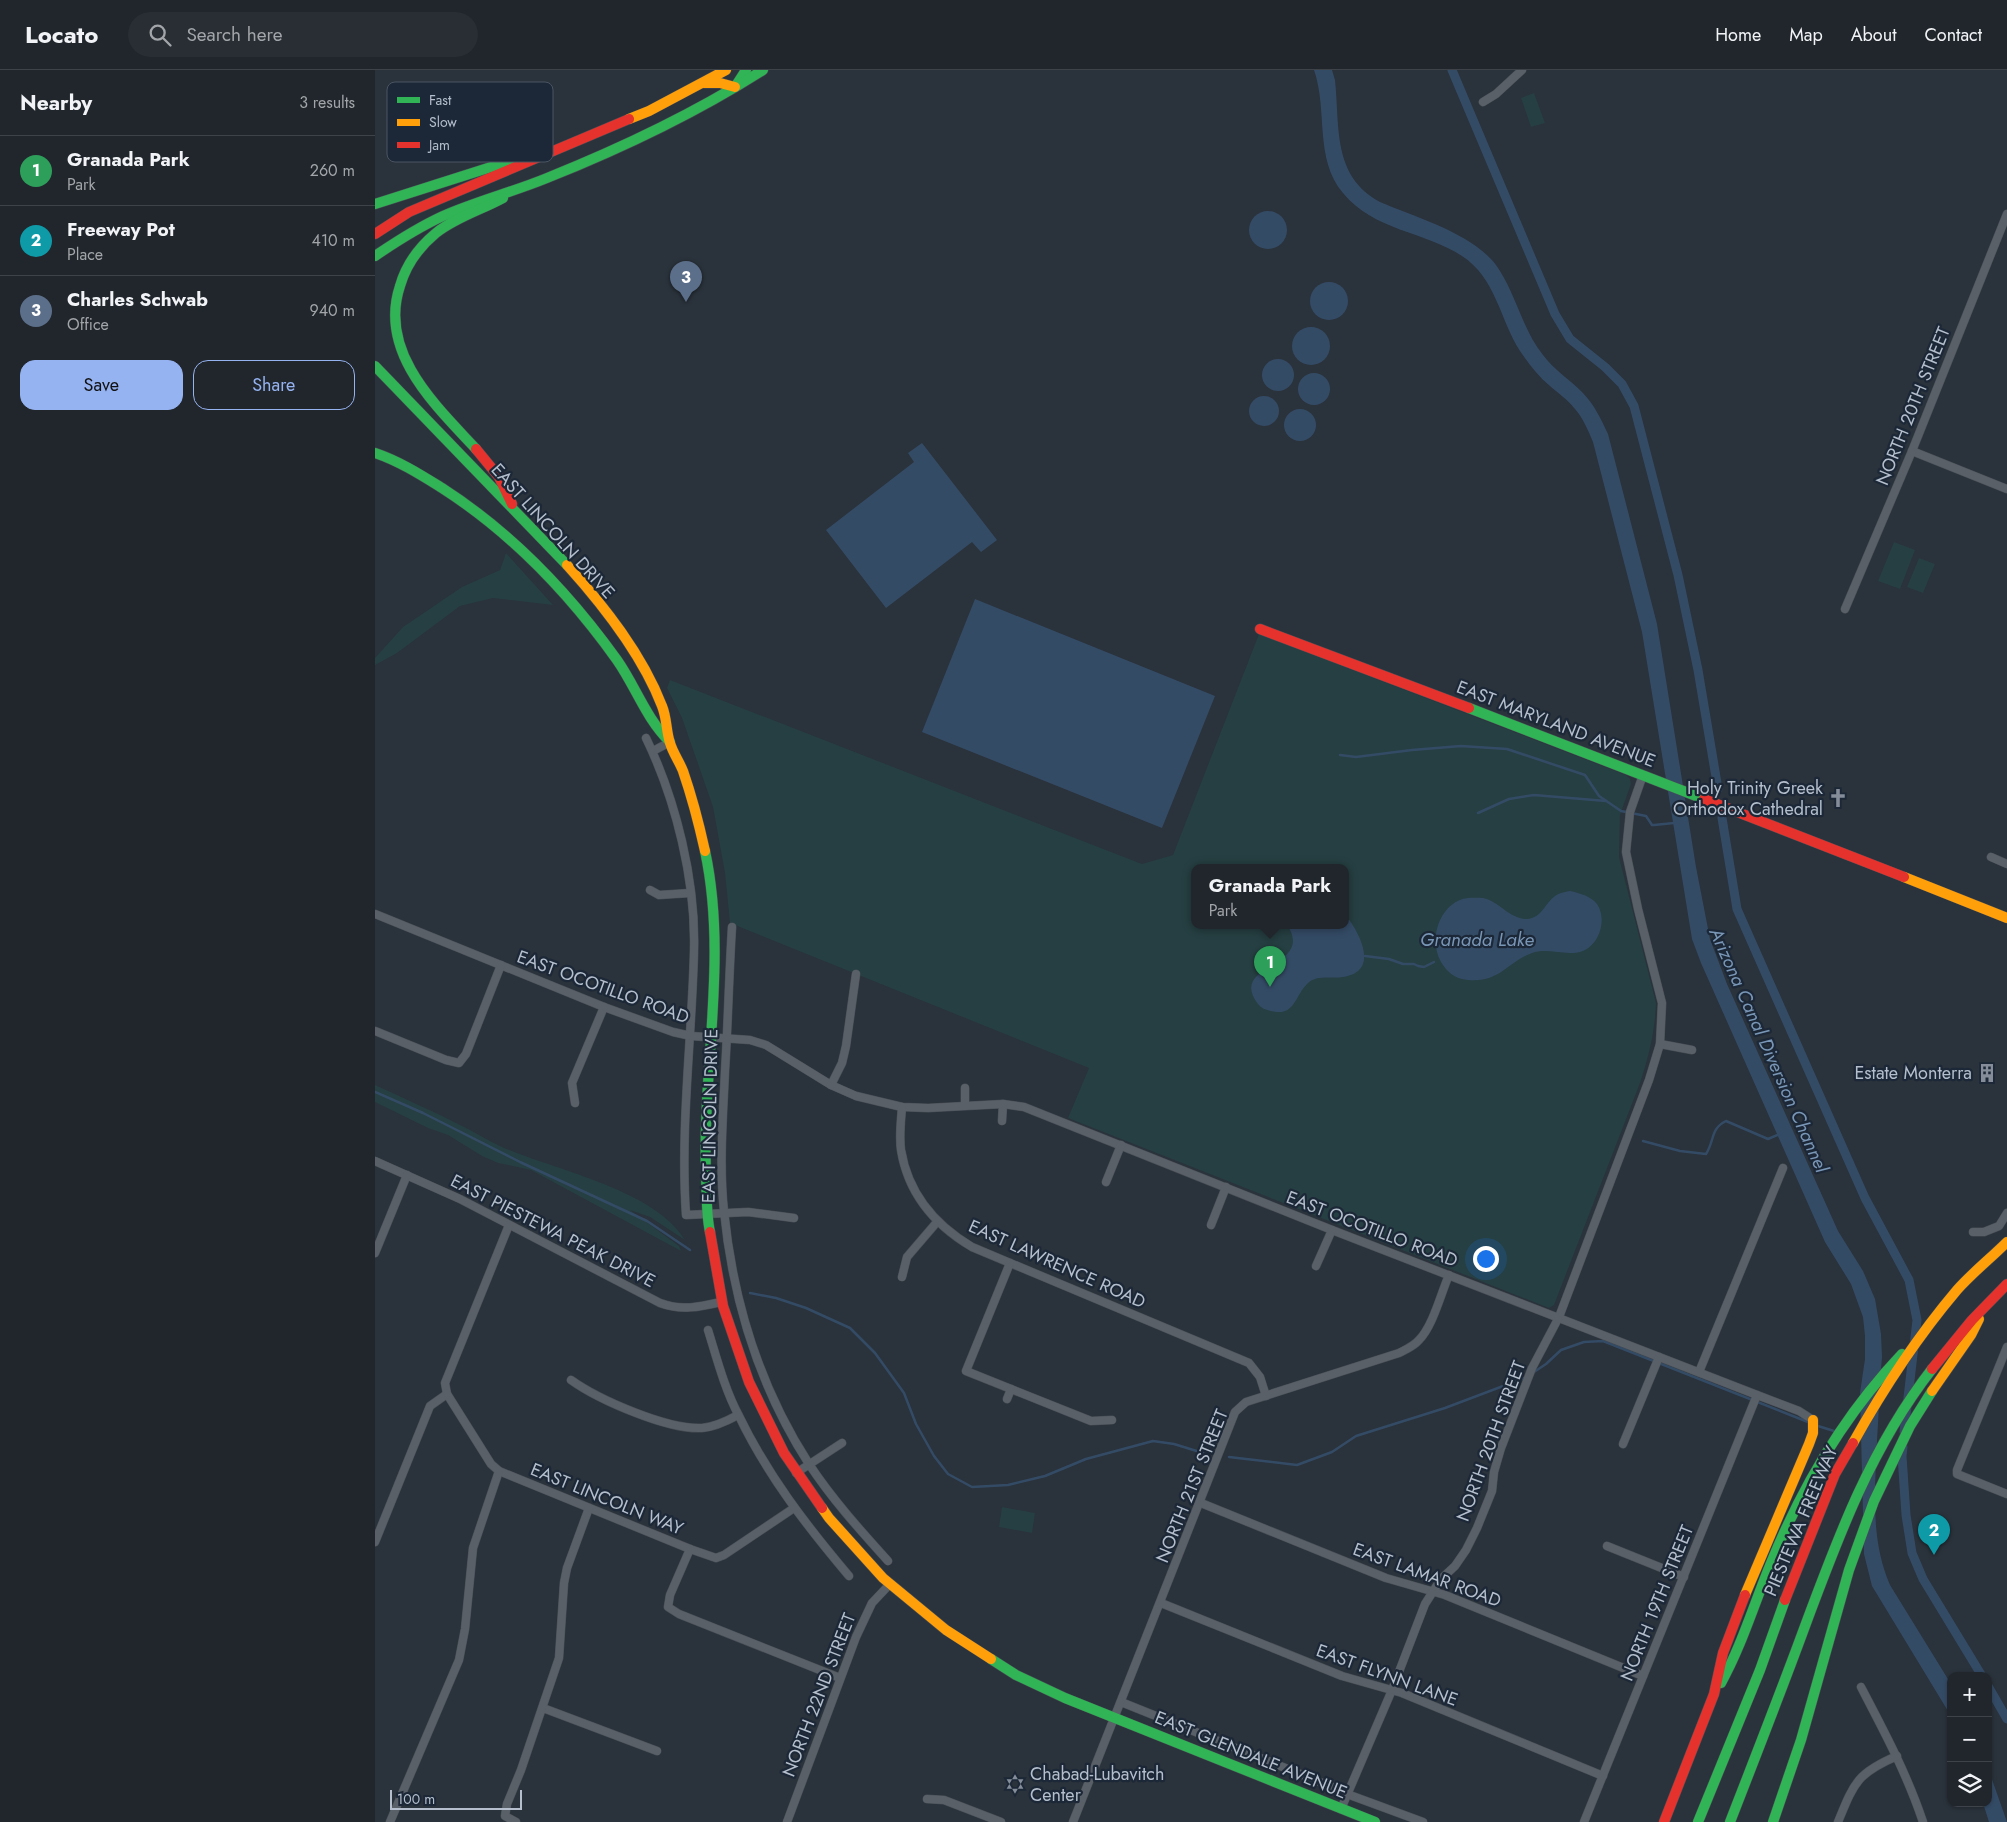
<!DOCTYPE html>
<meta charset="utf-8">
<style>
body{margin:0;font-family:Jost,sans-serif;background:#282e34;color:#f1f3f6}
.controls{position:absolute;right:15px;bottom:15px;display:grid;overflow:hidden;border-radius:10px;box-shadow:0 1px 4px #0004}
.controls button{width:45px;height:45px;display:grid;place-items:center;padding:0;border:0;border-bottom:1px solid #3d4348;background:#20262c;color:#f1f3f6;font:25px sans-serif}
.scale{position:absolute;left:15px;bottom:12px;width:132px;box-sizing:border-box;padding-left:5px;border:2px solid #b4becc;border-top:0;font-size:14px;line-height:18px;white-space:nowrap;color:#b4becc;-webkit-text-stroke:4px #1c2837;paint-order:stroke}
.you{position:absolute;left:1110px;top:1188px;width:18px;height:18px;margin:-12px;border:4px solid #fff;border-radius:50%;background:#1a73e8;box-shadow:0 0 0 8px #1a73e833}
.badge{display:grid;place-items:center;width:32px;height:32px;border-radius:50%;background:#95b2f1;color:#fff;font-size:16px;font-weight:700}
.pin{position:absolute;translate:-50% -41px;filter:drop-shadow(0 1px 2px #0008)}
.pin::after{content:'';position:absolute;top:26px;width:18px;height:15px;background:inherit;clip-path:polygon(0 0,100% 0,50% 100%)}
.popup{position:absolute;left:816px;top:794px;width:158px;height:65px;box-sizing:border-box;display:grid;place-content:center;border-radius:10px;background:#20262c;filter:drop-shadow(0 1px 4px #0005);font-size:16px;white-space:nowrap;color:#a2a5a9}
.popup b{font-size:19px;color:#f1f3f6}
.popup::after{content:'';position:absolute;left:50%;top:100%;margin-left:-10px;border:10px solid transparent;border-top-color:#20262c}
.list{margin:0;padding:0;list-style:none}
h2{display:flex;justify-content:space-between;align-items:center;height:65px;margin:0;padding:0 20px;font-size:21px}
h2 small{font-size:16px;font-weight:400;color:#a2a5a9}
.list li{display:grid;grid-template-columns:32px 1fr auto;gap:15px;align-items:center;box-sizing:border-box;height:70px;padding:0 20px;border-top:1px solid #3d4348}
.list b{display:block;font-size:19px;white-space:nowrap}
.list p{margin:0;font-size:16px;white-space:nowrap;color:#a2a5a9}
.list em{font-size:16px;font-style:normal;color:#a2a5a9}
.actions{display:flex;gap:10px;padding:15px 20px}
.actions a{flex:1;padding:11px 0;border:1px solid #95b2f1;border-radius:15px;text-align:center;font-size:18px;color:#95b2f1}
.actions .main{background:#95b2f1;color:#111}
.icon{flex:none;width:28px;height:28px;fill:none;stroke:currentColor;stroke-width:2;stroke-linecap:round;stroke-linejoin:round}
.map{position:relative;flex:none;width:1632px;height:1752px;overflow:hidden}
header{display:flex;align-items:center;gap:30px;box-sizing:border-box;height:70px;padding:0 25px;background:#20262c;border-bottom:1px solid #3d4348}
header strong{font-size:24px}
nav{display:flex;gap:28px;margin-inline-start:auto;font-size:18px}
.search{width:350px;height:45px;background:#282e34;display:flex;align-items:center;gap:12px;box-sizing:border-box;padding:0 18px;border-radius:28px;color:#a2a5a9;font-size:19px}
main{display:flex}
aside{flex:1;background:#20262c}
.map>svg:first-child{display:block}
.green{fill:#263f42;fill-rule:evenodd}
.water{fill:#344b66}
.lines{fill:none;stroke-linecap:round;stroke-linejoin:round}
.stream{stroke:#344b66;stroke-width:2.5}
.canal{stroke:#344b66;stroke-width:9}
.street-casing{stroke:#484e55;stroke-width:9}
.fast-casing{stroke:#484e55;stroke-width:11}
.slow-casing{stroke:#484e55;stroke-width:11}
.jam-casing{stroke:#484e55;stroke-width:11}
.street{stroke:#5a6068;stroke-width:8}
.fast{stroke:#30b455;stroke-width:10}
.slow{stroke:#ff9f0a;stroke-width:10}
.jam{stroke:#e5322d;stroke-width:10}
.labels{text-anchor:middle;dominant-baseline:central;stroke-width:4.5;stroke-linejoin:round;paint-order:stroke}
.street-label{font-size:18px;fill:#b4becc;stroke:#1c2837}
.poi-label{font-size:18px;fill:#b4becc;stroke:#1c2837;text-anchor:end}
.water-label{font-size:19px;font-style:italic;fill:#7996b6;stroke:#1c2837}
.key{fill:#1c2837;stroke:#4a5564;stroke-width:1}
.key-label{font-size:14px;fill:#b4becc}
</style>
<header>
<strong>Locato</strong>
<div class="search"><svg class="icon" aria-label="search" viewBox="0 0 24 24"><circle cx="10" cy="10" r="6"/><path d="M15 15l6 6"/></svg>Search here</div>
<nav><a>Home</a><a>Map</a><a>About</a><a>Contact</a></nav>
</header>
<main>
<aside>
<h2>Nearby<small>3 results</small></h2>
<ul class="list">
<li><span class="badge" style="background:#2e9e5b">1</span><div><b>Granada Park</b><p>Park</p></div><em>260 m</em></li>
<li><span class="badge" style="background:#0f9aa8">2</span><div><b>Freeway Pot</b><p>Place</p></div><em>410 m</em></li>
<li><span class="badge" style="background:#5c6f8a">3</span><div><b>Charles Schwab</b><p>Office</p></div><em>940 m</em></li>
</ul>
<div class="actions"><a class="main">Save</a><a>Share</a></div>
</aside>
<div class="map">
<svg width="1632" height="1752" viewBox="0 0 1632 1752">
<rect width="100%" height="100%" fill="#2a323b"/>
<g class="green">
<path d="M 1159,23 L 1170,53 L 1156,57 L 1146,28 Z"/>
<path d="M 1519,472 L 1540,480 L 1525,519 L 1503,511 Z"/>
<path d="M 131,483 L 178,535 L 118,528 L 85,536 L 22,583 L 0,595 L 0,588 L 28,557 L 87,517 L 125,500 Z"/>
<path d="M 1544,488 L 1560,494 L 1548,523 L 1532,517 Z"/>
<path d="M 884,564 L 1251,705 L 1255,709 L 1256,714 L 1245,745 L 1244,787 L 1281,933 C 1280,961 1274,986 1265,1013 L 1179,1235 L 1174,1238 L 693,1048 L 714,998 L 355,853 L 350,803 L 338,737 L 307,648 L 292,618 L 295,610 L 767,794 L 798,785 ZM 820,798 L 970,798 L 970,856 L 820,856 Z"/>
<path d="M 0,1015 C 28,1028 56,1040 83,1054 C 98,1061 112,1070 127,1077 C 179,1100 279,1119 310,1170 L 275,1147 L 255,1140 L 304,1176 L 306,1181 L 156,1100 L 123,1093 L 107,1086 L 73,1065 L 53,1058 L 0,1032 Z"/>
<path d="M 627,1437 L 660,1443 L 657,1463 L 624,1457 Z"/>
</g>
<g class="water">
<path d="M 939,0 L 957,0 L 960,10 C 965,57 957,106 1005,132 C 1042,148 1104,165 1125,201 C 1142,228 1148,260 1168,285 C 1179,300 1194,309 1207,322 C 1219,334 1226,349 1233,364 L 1282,554 L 1321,797 L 1335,869 L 1352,914 L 1463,1161 L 1488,1201 L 1500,1229 L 1506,1264 L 1507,1287 C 1504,1315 1504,1343 1502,1371 C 1500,1419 1495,1469 1515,1515 L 1576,1614 L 1576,1646 L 1497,1516 L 1489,1484 L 1485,1323 L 1490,1289 L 1490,1266 L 1488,1247 L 1476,1214 L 1450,1172 L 1326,893 L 1317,869 L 1267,562 L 1218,372 C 1213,360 1208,348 1200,339 C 1193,330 1183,323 1175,316 C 1163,306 1154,294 1145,281 C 1125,250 1121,208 1087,186 C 1049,161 999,161 968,123 C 939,89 953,40 939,0 Z"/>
<circle cx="893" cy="160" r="19"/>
<circle cx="954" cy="231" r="19"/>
<circle cx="936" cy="276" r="19"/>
<circle cx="903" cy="305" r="16"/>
<circle cx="939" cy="319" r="16"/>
<circle cx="889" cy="341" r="15"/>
<circle cx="925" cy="355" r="16"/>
<path d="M 547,373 L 622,470 L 606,482 L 597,472 L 511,538 L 451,460 L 539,392 L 533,383 Z"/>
<path d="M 600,529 L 840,626 L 787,758 L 547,662 Z"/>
<path d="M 1195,821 C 1204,823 1216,826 1222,834 C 1232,849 1225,872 1210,880 C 1194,888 1174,877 1157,883 C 1132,892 1125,913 1093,910 C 1080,909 1072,902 1066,892 C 1054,871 1063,839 1085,830 C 1092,827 1101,828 1108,828 C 1124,831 1134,849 1152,849 C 1167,848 1170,833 1180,826 C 1184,823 1190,822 1195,821 Z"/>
<path d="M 970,844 C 984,862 1006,901 968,907 C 956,909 941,904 932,914 C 919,927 920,947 896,941 C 891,940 886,938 883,934 C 852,893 939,899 913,856 L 970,856 Z"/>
<path d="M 1613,1698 L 1632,1752 L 1614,1752 L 1608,1733 L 1613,1733 Z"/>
</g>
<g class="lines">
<g class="stream">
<path d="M 965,685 L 981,687 L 1037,680 L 1086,676 L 1132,679 L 1210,705 L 1224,726 L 1246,741 L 1271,746 L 1277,755 L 1279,755 L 1299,753"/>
<path d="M 1103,743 L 1134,729 L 1159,725 L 1231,731"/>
<path d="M 990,886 L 1014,889 L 1028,894 L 1039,894 L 1043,896 L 1049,897 L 1059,892"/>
<path d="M 0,1022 L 48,1043 L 145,1092 L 272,1151 L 315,1180"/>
<path d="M 1268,1071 L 1305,1081 L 1331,1084 C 1340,1070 1335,1059 1351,1051 L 1393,1069 L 1405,1064"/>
<path d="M 375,1223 L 401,1228 L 431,1238 L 475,1258 L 500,1283 L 529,1323 L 541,1354 L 559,1386 L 573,1404 L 597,1417 L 633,1415 L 670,1406 L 711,1389 L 778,1371 L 799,1374 L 828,1383"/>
<path d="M 1159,1302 L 1171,1294 L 1186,1280 L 1209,1272 L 1228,1271 L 1433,1352"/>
<path d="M 1443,1356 L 1459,1361"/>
<path d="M 854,1387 L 922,1395 L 957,1382 L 981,1366 L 1070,1338 L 1152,1307"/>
</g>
<g class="canal">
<path d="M 1077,0 L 1180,244 L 1195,269 L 1230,297 L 1247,314 L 1259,336 L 1303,505 L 1323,600 L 1343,719"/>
<path d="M 1347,748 L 1362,839 L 1490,1128 L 1534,1210 L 1542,1250 L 1529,1362"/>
<path d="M 1528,1377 L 1527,1386 L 1531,1445 L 1537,1483 L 1548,1509 L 1607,1606"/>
<path d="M 1613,1616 L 1632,1649"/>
</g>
<g class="street-casing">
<g id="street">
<path d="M 1108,32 L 1121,24 L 1147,0"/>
<path d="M 1537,381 L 1632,419"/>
<path d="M 1470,539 L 1537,381 L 1632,144"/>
<path d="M 271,668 C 301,730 321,811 319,881 C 317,968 305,1057 311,1145 L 373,1142 L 419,1148"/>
<path d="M 278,681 L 295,672"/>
<path d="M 1616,787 L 1632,794"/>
<path d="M 275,820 L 284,825 L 315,823"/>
<path d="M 0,844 L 229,937 L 298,962 L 316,966 L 375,970 L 391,975 L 456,1015 L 481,1026 L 527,1037 L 553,1038 L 628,1034 L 649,1037 L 957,1160 L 1382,1325 L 1424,1341 L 1438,1350"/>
<path d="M 357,857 C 354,905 353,953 350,1001 C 348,1048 344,1095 349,1141 C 358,1231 385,1318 434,1394 C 457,1429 485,1460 513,1491"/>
<path d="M 0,961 L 71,990 L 84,993 L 91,984 L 126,895"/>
<path d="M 1285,974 L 1317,980"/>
<path d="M 456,1015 L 467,993 L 471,976 L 481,904"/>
<path d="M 590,1018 L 590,1035"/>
<path d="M 200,1033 L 197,1013 L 229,937"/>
<path d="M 527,1037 C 526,1051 524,1066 526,1080 C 533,1123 560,1155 597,1177 L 874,1293 L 885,1307 L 891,1326"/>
<path d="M 627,1051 L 628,1034"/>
<path d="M 0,1091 L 85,1129 L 285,1233 C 306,1241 324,1237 346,1232"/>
<path d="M 731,1112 L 746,1075"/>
<path d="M 134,1155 L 70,1313 L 72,1324 L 116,1394 L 124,1401 L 315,1479 L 341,1488 L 349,1485 L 419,1438"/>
<path d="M 836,1155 L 851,1117"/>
<path d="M 1598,1162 L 1609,1162 L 1624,1156 L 1632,1143"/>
<path d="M 0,1183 L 32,1105"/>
<path d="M 635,1193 L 591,1301 L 716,1351 L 737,1350"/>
<path d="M 941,1196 L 957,1160"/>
<path d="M 527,1207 L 532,1187 L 562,1152"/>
<path d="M 333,1260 C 342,1289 350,1320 364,1346 C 393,1406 431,1455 474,1506"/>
<path d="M 1632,1277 L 1582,1400 L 1582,1404 L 1632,1424"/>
<path d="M 1324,1302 L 1408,1098"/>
<path d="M 196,1310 C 224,1330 293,1360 327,1358 C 340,1357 352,1351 363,1345"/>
<path d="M 632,1329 L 636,1319"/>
<path d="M 1248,1374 L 1284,1287"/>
<path d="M 421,1403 L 467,1373"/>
<path d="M 826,1433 L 1011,1508 L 1070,1525 L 1268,1606"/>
<path d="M 0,1472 L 55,1336 L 72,1324"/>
<path d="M 1232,1476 L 1309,1507"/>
<path d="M 315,1479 L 295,1525 L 293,1537 L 304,1544 L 465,1608"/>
<path d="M 786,1533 L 967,1606 L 1027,1623 L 1228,1706"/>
<path d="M 1486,1617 C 1509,1661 1532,1704 1548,1752"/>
<path d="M 746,1632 L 960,1718"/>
<path d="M 168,1638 L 282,1681"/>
<path d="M 972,1724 L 1048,1752"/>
<path d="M 552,1729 L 569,1730 L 626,1752"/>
<path d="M 966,1739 L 1017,1620 L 1050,1534 L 1066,1509 L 1080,1496 L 1091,1480 L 1102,1458 L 1117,1421 L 1119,1402 L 1126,1378 L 1157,1298 L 1184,1247 L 1274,1010 L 1285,974 L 1287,933 L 1263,839 L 1251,782 L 1255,742 L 1268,705"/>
<path d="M 15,1752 L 84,1590 L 90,1559 L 98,1478 L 124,1401"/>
<path d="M 141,1752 L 130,1746 L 132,1734 L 146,1700 L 184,1588 L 189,1513 L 192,1498 L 214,1438"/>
<path d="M 412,1752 L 481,1567 L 497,1533 L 514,1515"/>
<path d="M 698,1752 L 860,1342 L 871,1332 L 1024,1283 C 1032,1279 1039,1276 1044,1270 C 1058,1256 1066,1223 1074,1205"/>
<path d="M 1209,1752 L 1382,1325"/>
<path d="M 1463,1752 C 1479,1713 1482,1703 1522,1686"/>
</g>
</g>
<g class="fast-casing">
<g id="fast">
<path d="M 362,14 L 371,0"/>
<path d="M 0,134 L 141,89"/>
<path d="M 0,186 C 22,171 44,157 68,146 C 102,131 138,122 172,108 C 247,78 319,44 388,0"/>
<path d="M 0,296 L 192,495"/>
<path d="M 101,379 C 60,335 3,282 25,216 C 31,195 44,177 61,163 C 81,147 106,140 128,128"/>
<path d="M 0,383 C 24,391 46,405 67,418 C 137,463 194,523 242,590 C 261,617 270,647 295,672"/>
<path d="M 1094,638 L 1329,729"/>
<path d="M 330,781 C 353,888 327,998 331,1105 C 332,1124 331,1144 335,1162"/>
<path d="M 616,1589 L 641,1605 L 690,1628 L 1000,1752"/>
<path d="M 1346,1613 C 1367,1575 1379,1534 1396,1493 C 1427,1417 1470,1344 1527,1284"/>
<path d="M 1323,1752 L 1385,1600 L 1410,1530"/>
<path d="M 1355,1752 C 1378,1693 1401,1634 1423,1575 C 1459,1478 1493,1381 1557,1299"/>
<path d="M 1398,1752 L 1426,1670 L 1474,1500 L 1499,1431 L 1535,1356 L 1557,1321"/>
</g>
</g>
<g class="slow-casing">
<g id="slow">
<path d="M 329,13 L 345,13 L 360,17"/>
<path d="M 254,49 L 274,41 L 351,0"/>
<path d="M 192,495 C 229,536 267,584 287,636 C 292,648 291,661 295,673 C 298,683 304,691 308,701 C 317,727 324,754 330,781"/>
<path d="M 1529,807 L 1632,848"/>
<path d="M 1557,1321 L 1596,1265 L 1604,1249"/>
<path d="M 1478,1373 C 1507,1321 1543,1266 1582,1220 C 1597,1203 1616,1188 1632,1172"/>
<path d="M 447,1438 L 454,1448 L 508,1508 L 571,1560 L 616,1589"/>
<path d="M 1370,1525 L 1434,1374 L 1438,1363 L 1438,1350"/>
</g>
</g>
<g class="jam-casing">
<g id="jam">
<path d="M 0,164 L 34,142 L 254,49"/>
<path d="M 101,379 L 124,407 L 137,434"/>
<path d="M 885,559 L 1094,638"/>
<path d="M 1329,729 L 1529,807"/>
<path d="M 335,1162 L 348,1236 L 374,1312 L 409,1383 L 447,1438"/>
<path d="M 1557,1299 L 1597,1250 L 1632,1214"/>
<path d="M 1410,1530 L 1460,1404 L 1478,1373"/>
<path d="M 1289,1752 L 1339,1624 L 1348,1583 L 1370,1525"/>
</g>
</g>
<use href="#street" class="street"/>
<use href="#fast" class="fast"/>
<use href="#slow" class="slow"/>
<use href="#jam" class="jam"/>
</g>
<defs>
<g id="church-bare" transform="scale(1.5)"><path d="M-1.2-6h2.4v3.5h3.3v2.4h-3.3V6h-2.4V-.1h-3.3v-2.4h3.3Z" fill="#848d99" stroke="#1c2837" stroke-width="2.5" paint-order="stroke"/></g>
<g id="building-bare" transform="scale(1.5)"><path d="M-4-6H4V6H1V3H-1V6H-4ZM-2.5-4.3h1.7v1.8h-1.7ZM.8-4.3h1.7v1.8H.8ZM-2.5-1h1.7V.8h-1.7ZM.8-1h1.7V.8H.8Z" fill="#848d99" stroke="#1c2837" stroke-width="2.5" paint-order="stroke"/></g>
<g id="synagogue-bare" transform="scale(1.5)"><path d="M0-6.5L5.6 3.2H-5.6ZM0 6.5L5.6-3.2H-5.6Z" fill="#848d99" stroke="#1c2837" stroke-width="2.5" paint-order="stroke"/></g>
</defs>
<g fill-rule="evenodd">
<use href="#church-bare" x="1463" y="728"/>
<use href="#building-bare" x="1612" y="1003"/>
<use href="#synagogue-bare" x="640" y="1714"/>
</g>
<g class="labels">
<g class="street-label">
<text transform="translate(1538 336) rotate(-68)">NORTH 20TH STREET</text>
<text transform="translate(178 461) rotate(48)">EAST LINCOLN DRIVE</text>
<text transform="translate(1181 654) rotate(21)">EAST MARYLAND AVENUE</text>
<text transform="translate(228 917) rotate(20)">EAST OCOTILLO ROAD</text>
<text transform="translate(335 1046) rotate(-89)">EAST LINCOLN DRIVE</text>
<text transform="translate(997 1159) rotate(21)">EAST OCOTILLO ROAD</text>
<text transform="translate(178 1161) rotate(27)">EAST PIESTEWA PEAK DRIVE</text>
<text transform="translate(682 1194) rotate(24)">EAST LAWRENCE ROAD</text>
<text transform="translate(1116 1371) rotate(-70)">NORTH 20TH STREET</text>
<text transform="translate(817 1416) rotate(-68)">NORTH 21ST STREET</text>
<text transform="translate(232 1429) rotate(22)">EAST LINCOLN WAY</text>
<text transform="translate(1426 1451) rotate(-67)">PIESTEWA FREEWAY</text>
<text transform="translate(1052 1505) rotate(20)">EAST LAMAR ROAD</text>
<text transform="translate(1282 1533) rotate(-68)">NORTH 19TH STREET</text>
<text transform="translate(1012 1605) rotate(20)">EAST FLYNN LANE</text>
<text transform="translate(444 1625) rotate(-69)">NORTH 22ND STREET</text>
<text transform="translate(876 1685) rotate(22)">EAST GLENDALE AVENUE</text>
</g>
<g class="poi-label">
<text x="1448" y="718">Holy Trinity Greek<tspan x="1448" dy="21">Orthodox Cathedral</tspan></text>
<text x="1597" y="1003">Estate Monterra</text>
<text x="655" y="1704" text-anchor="start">Chabad-Lubavitch<tspan x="655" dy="21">Center</tspan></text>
</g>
<g class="water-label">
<text x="1102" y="869">Granada Lake</text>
<text transform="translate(1394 980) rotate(66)">Arizona Canal Diversion Channel</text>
</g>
</g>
<rect x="12" y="12" width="166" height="80" rx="8" class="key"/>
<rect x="22" y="27" width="23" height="6" fill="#30b455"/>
<rect x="22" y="49" width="23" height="7" fill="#ff9f0a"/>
<rect x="22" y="72" width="23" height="6" fill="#e5322d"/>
<g class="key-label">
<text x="54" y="35">Fast</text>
<text x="54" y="57">Slow</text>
<text x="54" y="80">Jam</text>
</g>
</svg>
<div class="controls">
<button>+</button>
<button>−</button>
<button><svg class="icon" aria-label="layers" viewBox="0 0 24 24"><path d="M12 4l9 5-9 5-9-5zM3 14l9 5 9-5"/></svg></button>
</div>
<div class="scale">100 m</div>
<div class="you"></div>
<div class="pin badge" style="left:895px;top:917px;background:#2e9e5b">1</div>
<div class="popup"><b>Granada Park</b>Park</div>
<div class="pin badge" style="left:1559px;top:1485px;background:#0f9aa8">2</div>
<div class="pin badge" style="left:311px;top:232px;background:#5c6f8a">3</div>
</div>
</main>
